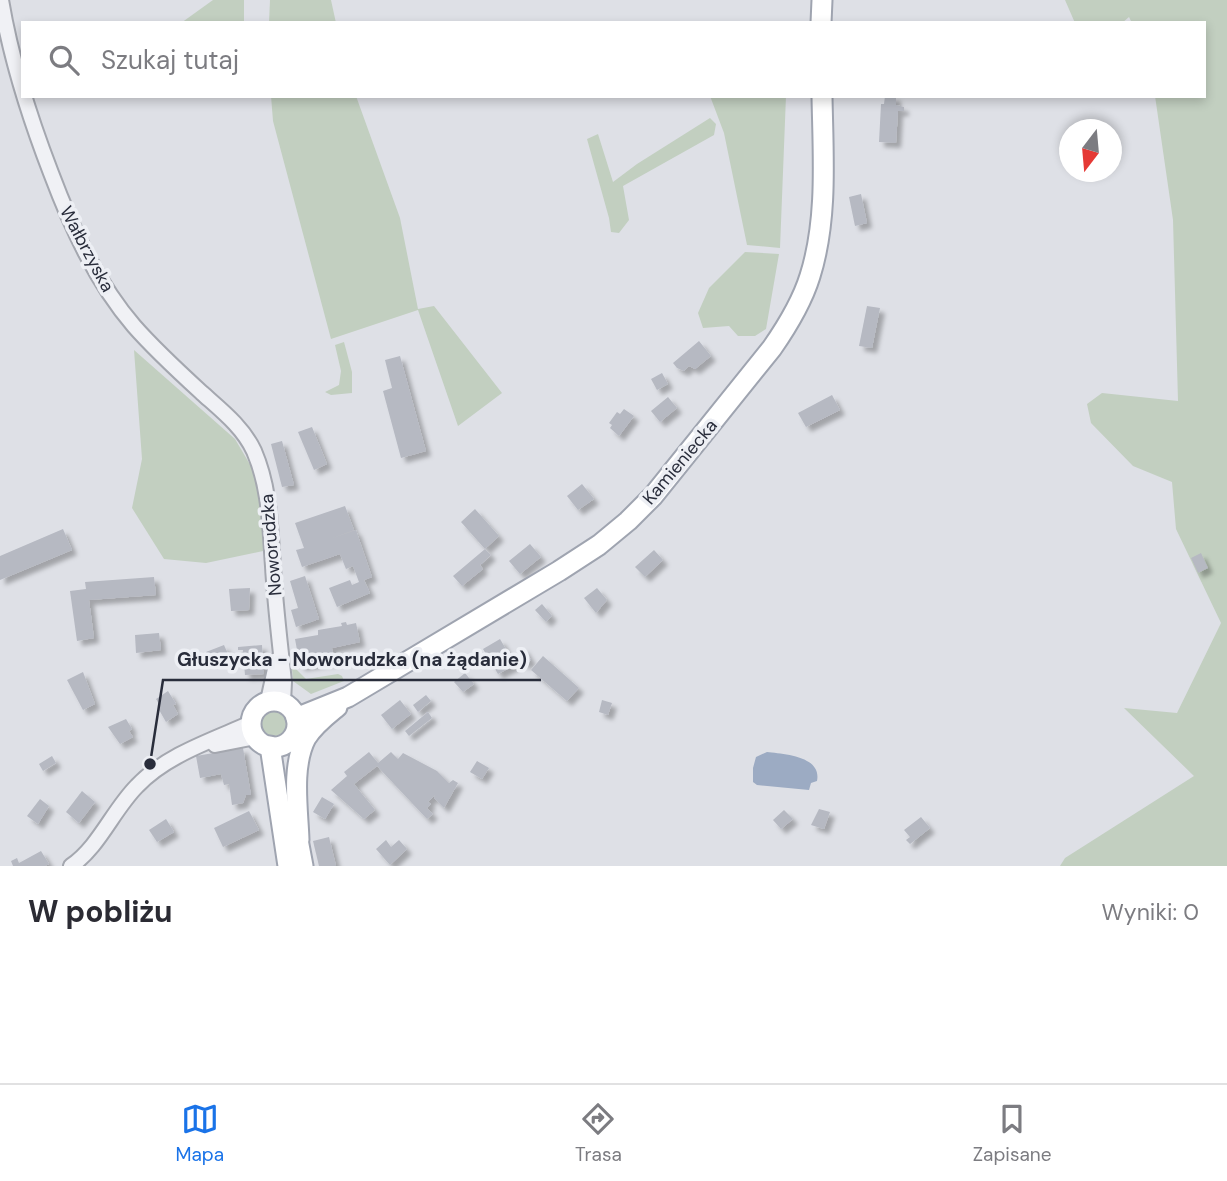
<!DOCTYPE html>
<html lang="pl">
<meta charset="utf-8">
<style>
body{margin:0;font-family:"DM Sans",sans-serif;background:#f2f2f3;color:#2b2b33}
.compass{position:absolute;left:1059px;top:119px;width:63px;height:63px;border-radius:50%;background:#fff;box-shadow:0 4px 10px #0003;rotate:196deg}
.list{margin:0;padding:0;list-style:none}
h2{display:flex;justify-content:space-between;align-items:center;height:91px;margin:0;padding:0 28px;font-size:30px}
h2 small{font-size:23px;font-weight:400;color:#7c7c81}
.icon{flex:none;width:38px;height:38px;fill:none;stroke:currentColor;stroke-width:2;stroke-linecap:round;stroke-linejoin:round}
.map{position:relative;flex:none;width:1227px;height:866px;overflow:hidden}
.search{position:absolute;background:#fff;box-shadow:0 4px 10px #0003;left:21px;right:21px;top:21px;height:77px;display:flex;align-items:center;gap:18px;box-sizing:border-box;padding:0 24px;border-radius:0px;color:#7c7c81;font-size:26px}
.sheet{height:217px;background:#fff}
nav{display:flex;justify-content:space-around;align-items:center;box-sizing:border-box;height:98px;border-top:2px solid #e1e1e2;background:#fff;font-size:19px;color:#7c7c81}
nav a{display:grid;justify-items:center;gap:4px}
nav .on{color:#1a73e8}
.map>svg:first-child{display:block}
.green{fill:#c2cfc0}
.water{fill:#9cabc3}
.building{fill:#b6b9c2;filter:url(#shadow)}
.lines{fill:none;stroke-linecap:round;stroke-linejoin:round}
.minor-casing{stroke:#a4a7af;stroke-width:18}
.major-casing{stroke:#9fa4b0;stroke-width:23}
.minor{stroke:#f0f1f5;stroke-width:14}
.major{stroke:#fff;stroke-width:19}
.labels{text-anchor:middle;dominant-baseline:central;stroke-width:7;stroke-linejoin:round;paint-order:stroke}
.street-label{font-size:18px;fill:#292d3b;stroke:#edeff4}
.leader{fill:none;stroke:#292d3b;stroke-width:2.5}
.callout-dot{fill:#292d3b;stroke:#edeff4;stroke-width:2.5}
.callout-label{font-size:19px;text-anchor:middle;font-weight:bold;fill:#292d3b;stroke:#edeff4;stroke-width:7;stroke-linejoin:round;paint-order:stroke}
</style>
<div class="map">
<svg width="1227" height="866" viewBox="0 0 1227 866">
<defs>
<filter id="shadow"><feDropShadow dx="5" dy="5" stdDeviation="2" flood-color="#0004"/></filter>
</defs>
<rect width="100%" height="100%" fill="#dee0e6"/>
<g class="green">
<path d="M 213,0 L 244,0 L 244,23 L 181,23 Z"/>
<path d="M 270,0 L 331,0 L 336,23 L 269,23 Z"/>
<path d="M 1065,0 L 1227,0 L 1227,866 L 1060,866 L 1065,858 L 1194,776 L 1124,708 L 1177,713 L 1221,623 L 1176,529 L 1172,482 L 1133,466 L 1091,423 L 1087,404 L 1102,393 L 1178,401 L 1173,220 L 1155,96 L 1204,96 L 1204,23 L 1132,23 L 1129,17 L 1122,23 L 1075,23 Z"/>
<path d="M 271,96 L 356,96 L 400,218 L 418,309 L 434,306 L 502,393 L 458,426 L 418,310 L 331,339 L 273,121 Z"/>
<path d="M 710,96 L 786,96 L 780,248 L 747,245 L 724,133 Z"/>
<path d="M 710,118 L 716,124 L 714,135 L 623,186 L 629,220 L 619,233 L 611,232 L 609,218 L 587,139 L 598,134 L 613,182 L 637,164 Z"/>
<path d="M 745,252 L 779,254 L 766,329 L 755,336 L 738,336 L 729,326 L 703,328 L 698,313 L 709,288 Z"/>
<path d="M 344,342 L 352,372 L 352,393 L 331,395 L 325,392 L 339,385 L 341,371 L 335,345 Z"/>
<path d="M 134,350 L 235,439 L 255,473 L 263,524 L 263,551 L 206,563 L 164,559 L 132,508 L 142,459 Z"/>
<path d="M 292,669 L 296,669 L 306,679 L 338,674 L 342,676 L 344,681 L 311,694 L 293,681 Z"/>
<circle cx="274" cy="723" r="14"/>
</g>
<path class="water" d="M 767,752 C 784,754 822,756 817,781 L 811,783 L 809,790 L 757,785 L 753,782 L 753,768 L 756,757 Z"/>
<g class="building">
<path d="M 885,96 L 896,96 L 896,105 L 904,107 L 904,111 L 898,111 L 896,143 L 879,142 L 881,104 L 884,104 Z"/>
<path d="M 861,194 L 867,223 L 855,226 L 849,197 Z"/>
<path d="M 867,306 L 880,308 L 872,348 L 859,346 Z"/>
<path d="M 699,341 L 711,356 L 695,369 L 689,366 L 684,371 L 677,368 L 673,363 Z"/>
<path d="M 400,356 L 426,451 L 401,458 L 383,391 L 392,388 L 385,360 Z"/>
<path d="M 662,373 L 668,384 L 657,390 L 651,379 Z"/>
<path d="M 832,395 L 840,410 L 806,427 L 798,413 Z"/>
<path d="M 668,397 L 677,408 L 660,422 L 651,411 Z"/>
<path d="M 624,409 L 634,416 L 619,436 L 610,428 L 612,425 L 609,423 L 617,412 L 620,414 Z"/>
<path d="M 312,427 L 327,464 L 314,470 L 298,432 Z"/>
<path d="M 282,441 L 294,485 L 282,487 L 271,444 Z"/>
<path d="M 582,484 L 594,499 L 578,510 L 567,496 Z"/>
<path d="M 345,506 L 354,530 L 330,539 L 356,530 L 372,577 L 364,580 L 370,593 L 337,607 L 329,588 L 350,580 L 352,585 L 359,582 L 353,566 L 346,569 L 340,554 L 302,567 L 296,550 L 304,548 L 295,523 Z"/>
<path d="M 475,509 L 499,536 L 485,549 L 491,555 L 480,565 L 483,569 L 462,586 L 453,576 L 485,549 L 461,522 Z"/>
<path d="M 63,529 L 72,550 L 0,580 L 0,556 Z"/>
<path d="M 530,544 L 541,557 L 520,574 L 509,561 Z"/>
<path d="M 654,550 L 663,560 L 645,577 L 635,567 Z"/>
<path d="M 1201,553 L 1208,568 L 1198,573 L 1191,558 Z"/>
<path d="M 305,576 L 319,619 L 296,627 L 291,610 L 298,608 L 290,581 Z"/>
<path d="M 154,577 L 156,595 L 89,600 L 94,638 L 77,641 L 70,591 L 86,589 L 85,582 Z"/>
<path d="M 250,588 L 249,610 L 231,611 L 229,589 Z"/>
<path d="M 597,588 L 607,600 L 596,613 L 584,598 Z"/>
<path d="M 542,604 L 552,616 L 546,622 L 535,610 Z"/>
<path d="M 346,622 L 347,625 L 356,623 L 360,642 L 332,648 L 333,661 L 300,666 L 295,639 L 318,635 L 318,630 L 342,626 L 341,623 Z"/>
<path d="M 159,633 L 161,650 L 136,653 L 135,635 Z"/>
<path d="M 500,639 L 515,665 L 498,674 L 483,649 Z"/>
<path d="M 224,645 L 228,654 L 210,661 L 206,652 Z"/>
<path d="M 262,645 L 264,674 L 245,675 L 244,664 L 241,664 L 243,650 L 238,650 L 238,647 Z"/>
<path d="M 523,647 L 531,660 L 524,665 L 517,652 Z"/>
<path d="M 543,656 L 579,688 L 567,701 L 531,670 Z"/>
<path d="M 83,672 L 95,704 L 83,710 L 67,680 Z"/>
<path d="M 465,673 L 474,684 L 463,692 L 454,682 Z"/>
<path d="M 168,691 L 176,704 L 173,705 L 178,714 L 166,722 L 158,708 L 159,704 L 156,699 Z"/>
<path d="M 426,695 L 431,701 L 418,712 L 413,705 Z"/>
<path d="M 400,700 L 411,714 L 392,729 L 381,715 Z"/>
<path d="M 602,700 L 612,703 L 608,715 L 599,712 Z"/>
<path d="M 428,712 L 432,718 L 409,736 L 405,731 Z"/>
<path d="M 126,719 L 132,729 L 129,731 L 133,737 L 120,744 L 108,727 Z"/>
<path d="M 243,748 L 251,795 L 246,795 L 243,803 L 232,805 L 229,784 L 224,785 L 221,774 L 200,778 L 196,756 Z"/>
<path d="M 369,752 L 378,763 L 391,752 L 398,759 L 403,753 L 437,771 L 449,783 L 453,780 L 458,783 L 444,808 L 434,798 L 435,795 L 428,802 L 431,804 L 427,808 L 433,814 L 427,819 L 377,766 L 354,784 L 375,810 L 364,819 L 331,790 L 347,776 L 344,772 Z"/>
<path d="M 52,756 L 56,763 L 43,771 L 39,764 Z"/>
<path d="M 477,761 L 489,768 L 482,779 L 470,772 Z"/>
<path d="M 82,791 L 95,802 L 79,823 L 66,812 Z"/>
<path d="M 322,797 L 334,804 L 325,819 L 313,812 Z"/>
<path d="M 40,799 L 49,806 L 38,824 L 27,816 Z"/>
<path d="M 819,809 L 830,812 L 824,829 L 811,825 Z"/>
<path d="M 784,810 L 793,819 L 781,829 L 773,820 Z"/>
<path d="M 249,811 L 259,830 L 223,847 L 214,828 Z"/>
<path d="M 921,817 L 930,828 L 910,844 L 906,840 L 910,837 L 904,830 Z"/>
<path d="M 166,819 L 174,832 L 157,842 L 149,830 Z"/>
<path d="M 329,837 L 336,866 L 319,866 L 313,841 Z"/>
<path d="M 386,840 L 391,847 L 399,840 L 407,849 L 390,865 L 376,849 Z"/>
<path d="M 41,851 L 49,864 L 45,866 L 13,866 L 11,861 L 17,858 L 19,863 Z"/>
</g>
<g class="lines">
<g class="minor-casing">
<g id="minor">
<path d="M 1,0 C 11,60 29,116 51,173 C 71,226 96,282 134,326 C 155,350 178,371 202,393 C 221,410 243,427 254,451 C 270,488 270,526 273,566 C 275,604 280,643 284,682 L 283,702"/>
<path d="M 268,701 L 277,660"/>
<path d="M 215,745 L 255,737"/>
<path d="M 71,866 C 99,847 113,810 137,786 C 166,755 213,740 251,723"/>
</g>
</g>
<g class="major-casing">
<g id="major">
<path d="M 821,23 L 822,0"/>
<circle cx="274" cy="724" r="23"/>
<path d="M 296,718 L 348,697 L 559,571 L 599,545 L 628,521 L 653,496 L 772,348 C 788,325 802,302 810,276 C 828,219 823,155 822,96"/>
<path d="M 270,746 L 288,866"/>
<path d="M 296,829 L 303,866"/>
<path d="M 299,840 C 298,809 291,767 306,738 C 314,725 326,716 337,707"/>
</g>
</g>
<use href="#minor" class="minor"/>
<use href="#major" class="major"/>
</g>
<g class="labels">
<g class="street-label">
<text transform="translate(87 249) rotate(62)">Wałbrzyska</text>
<text transform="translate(680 462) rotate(-50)">Kamieniecka</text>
<text transform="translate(271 545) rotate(-95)">Noworudzka</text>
</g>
</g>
<path class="leader" d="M150 764L163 680H541"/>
<circle class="callout-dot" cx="150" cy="764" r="7"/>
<g class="callout-label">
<text x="352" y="666">Głuszycka - Noworudzka (na żądanie)</text>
</g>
</svg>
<svg class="compass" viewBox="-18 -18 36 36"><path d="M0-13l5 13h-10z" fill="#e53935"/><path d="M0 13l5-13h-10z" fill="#7c7c81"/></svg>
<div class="search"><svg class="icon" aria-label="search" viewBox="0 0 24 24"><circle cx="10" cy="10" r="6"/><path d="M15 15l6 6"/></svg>Szukaj tutaj</div>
</div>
<section class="sheet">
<h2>W pobliżu<small>Wyniki: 0</small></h2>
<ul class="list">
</ul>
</section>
<nav>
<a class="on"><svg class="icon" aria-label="map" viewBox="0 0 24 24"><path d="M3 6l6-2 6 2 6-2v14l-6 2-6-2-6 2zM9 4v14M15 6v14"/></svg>Mapa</a>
<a><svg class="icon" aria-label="directions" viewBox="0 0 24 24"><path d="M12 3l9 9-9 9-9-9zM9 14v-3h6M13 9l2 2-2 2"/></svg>Trasa</a>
<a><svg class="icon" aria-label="saved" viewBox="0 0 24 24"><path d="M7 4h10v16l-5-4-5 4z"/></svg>Zapisane</a>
</nav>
